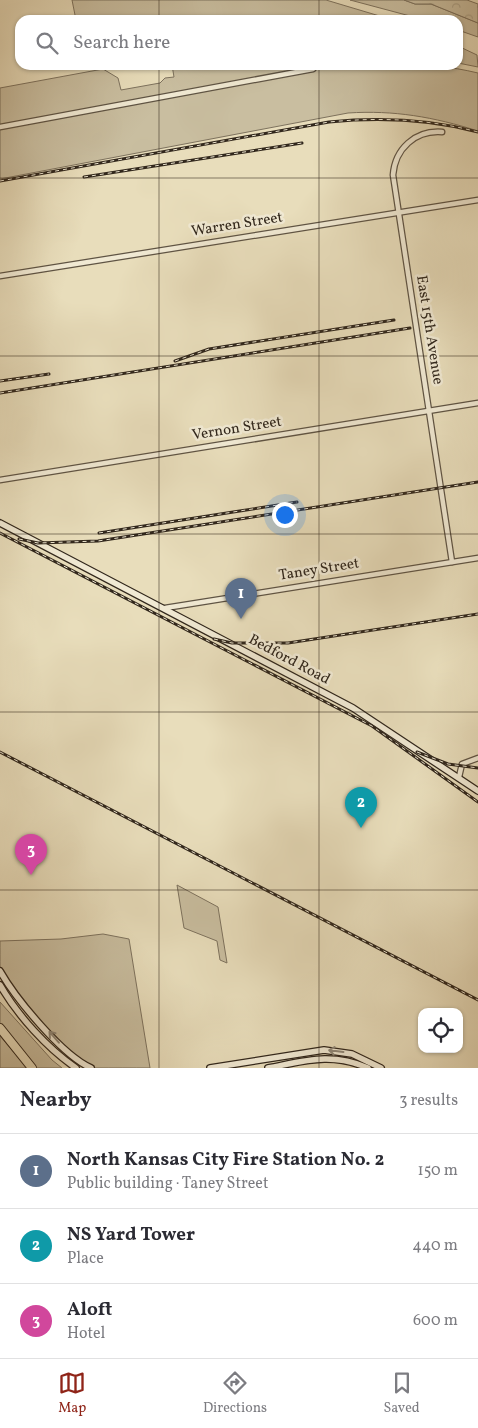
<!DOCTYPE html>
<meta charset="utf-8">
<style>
body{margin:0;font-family:Vollkorn,serif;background:#f2f2f3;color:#2b2b33}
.controls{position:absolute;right:15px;bottom:15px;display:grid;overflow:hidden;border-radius:10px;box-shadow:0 1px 4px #0004}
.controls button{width:45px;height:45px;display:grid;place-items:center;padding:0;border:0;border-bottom:1px solid #e1e1e2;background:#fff;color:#2b2b33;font:25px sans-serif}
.you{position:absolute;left:284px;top:514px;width:18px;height:18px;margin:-12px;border:4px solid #fff;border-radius:50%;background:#1a73e8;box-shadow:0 0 0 8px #1a73e833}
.badge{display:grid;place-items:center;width:32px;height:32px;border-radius:50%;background:#8f2418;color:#fff;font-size:16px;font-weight:700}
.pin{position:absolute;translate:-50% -41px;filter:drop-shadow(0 1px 2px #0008)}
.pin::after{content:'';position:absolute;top:26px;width:18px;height:15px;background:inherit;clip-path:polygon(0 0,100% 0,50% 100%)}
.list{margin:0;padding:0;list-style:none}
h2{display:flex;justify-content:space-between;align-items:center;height:65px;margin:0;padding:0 20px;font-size:21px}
h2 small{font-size:16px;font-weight:400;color:#7c7c81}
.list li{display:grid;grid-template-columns:32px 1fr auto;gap:15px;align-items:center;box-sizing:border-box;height:75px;padding:0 20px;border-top:1px solid #e1e1e2}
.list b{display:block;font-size:19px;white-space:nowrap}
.list p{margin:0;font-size:16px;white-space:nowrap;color:#7c7c81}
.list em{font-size:16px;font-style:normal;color:#7c7c81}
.icon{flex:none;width:28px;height:28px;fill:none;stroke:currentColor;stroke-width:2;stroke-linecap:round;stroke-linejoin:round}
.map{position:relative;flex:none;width:478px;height:1068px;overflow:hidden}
.search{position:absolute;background:#fff;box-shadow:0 1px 4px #0004;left:15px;right:15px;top:15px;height:55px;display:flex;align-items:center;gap:12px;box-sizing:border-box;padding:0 18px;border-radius:15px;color:#7c7c81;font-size:19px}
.sheet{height:290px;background:#fff}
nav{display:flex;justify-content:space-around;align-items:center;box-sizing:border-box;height:70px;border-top:1px solid #e1e1e2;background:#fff;font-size:14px;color:#7c7c81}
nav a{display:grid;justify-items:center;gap:2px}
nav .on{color:#8f2418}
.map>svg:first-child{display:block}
.grass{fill:#c9bea0;stroke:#7d725e}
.forest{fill:url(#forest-crowns);stroke:#7d725e}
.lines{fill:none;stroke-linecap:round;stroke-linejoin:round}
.street-casing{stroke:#5f5444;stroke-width:7}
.secondary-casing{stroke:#31271c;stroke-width:8}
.highway-casing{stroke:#31271c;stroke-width:10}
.street{stroke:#f0e9d3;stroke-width:4.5}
.secondary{stroke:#f0e9d3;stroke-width:5.5}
.highway{stroke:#e8ddbb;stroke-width:8}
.rail-casing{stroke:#31271c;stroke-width:3}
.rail{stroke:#f0e9d3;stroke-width:1;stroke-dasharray:4;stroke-linecap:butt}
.oneway{stroke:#908878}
.grid{fill:none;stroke:#31271c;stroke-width:1;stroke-opacity:0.55}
.labels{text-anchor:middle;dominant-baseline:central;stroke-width:5;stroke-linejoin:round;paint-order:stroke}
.street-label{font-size:15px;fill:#31271c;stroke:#f0e9d3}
</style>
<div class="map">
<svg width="478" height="1068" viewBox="0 0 478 1068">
<defs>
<pattern id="forest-crowns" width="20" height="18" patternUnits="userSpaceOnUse" patternTransform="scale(1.25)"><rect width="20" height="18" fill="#c9bea0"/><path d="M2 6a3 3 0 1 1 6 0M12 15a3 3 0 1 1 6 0" fill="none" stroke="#ada389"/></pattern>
</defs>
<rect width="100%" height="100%" fill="#e8ddbb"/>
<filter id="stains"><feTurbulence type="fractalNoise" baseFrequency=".004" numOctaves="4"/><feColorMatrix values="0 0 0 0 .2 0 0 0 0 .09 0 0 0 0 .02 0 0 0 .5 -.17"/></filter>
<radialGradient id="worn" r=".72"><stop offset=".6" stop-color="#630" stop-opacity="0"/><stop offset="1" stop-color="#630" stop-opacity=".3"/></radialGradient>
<g class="grass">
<path d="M 72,0 L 326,0 L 393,20 L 76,20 Z"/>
<path d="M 350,0 L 404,0 L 415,4 L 431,4 L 478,23 L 478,37 L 458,30 L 458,20 L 425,20 Z"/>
<path d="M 458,46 L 477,55 L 478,67 L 458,63 Z"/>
<path d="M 172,65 L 308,65 L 309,71 C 363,61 424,60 478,73 L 478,131 C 434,117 394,110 348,113 L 0,179 L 0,88 L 103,69 L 118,78 L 121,90 L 160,83 L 165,78 L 174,77 Z"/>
<path d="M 177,885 L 218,907 L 227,963 L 220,960 L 217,941 L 184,928 Z"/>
<path d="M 103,934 L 129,939 L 150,1068 C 133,1068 112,1068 95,1068 C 75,1063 6,989 0,968 C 0,960 0,949 0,941 L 61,939 Z"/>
<path d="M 0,1002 L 52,1060 L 62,1068 L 36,1068 L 0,1024 Z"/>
<path d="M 0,1036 L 27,1068 L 0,1068 Z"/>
</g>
<path class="forest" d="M 404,0 L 467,0 L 478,4 L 478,23 L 431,4 L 415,4 Z"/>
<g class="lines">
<g class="street-casing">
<g id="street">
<path d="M 0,127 L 313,69"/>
<path d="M 442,132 C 415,130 395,149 393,175 L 452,562"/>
<path d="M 0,276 L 478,200"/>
<path d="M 0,480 L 478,403"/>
<path d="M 165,608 L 478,558"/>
<path d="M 459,777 L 462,764 L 478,758"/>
</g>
</g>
<g class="secondary-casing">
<g id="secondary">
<path d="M 0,523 L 353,708 L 478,791"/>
<path d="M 0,971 C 16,999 62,1055 91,1068"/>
<path d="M 0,985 C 18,1016 47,1048 76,1068"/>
<path d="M 210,1068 L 324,1050 L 352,1054 L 381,1068"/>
<path d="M 268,1068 C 305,1061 331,1052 368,1068"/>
</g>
</g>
<g class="highway-casing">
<path id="highway" d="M 0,1028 L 32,1068"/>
</g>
<use href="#street" class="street"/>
<use href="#secondary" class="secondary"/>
<use href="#highway" class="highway"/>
<g class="rail-casing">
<g id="rail">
<path d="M 84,177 L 302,143"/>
<path d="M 0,181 L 329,122 C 380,117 429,119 478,132"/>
<path d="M 175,361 L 209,349 L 394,320"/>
<path d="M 0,381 L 49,374"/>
<path d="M 0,393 L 410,328"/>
<path d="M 0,533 L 372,726 L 478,802"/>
<path d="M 99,533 L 297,502"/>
<path d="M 19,539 L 38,543 L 98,541 L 478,482"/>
<path d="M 214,639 L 232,643 L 288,643 L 478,614"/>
<path d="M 0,752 L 478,1000"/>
<path d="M 417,752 L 448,764 L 478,768"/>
</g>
</g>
<use href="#rail" class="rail"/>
</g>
<defs><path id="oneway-shaft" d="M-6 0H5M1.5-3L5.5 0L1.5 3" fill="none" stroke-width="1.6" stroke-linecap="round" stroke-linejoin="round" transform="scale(1.25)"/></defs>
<g class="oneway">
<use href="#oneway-shaft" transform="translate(54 1037) rotate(-131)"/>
<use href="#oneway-shaft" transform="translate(336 1051) rotate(-173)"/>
</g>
<path class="grid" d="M 159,0 L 159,20M 319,0 L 319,20M 159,65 L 159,1068M 319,65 L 319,1068M 0,178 L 478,178M 0,356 L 478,356M 0,534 L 478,534M 0,712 L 478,712M 0,890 L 478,890"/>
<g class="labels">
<g class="street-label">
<text transform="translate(237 225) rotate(-9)">Warren Street</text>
<text transform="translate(429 330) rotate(81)">East 15th Avenue</text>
<text transform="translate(237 429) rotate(-9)">Vernon Street</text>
<text transform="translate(319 570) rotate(-9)">Taney Street</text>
<text transform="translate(289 660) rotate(28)">Bedford Road</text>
</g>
</g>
<rect width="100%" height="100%" filter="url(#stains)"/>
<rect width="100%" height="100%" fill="url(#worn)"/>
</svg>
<div class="controls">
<button><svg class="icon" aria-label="locate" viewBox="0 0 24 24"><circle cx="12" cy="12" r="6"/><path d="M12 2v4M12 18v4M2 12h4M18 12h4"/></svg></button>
</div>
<div class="you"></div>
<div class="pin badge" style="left:241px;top:619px;background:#5c6f8a">1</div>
<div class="pin badge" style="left:361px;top:828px;background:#0f9aa8">2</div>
<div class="pin badge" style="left:31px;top:875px;background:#d1479c">3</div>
<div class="search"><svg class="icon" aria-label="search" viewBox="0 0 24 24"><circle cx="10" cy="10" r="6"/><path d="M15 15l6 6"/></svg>Search here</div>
</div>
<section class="sheet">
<h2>Nearby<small>3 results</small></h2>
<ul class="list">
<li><span class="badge" style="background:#5c6f8a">1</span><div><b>North Kansas City Fire Station No. 2</b><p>Public building · Taney Street</p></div><em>150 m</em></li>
<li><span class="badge" style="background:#0f9aa8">2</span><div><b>NS Yard Tower</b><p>Place</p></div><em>440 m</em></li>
<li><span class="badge" style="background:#d1479c">3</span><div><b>Aloft</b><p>Hotel</p></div><em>600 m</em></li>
</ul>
</section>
<nav>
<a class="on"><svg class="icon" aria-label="map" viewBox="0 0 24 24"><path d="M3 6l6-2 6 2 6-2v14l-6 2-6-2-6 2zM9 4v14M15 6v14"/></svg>Map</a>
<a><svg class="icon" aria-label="directions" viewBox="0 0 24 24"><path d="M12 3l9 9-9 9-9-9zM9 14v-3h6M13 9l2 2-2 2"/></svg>Directions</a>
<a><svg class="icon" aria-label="saved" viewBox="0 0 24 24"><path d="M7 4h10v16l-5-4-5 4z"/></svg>Saved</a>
</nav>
